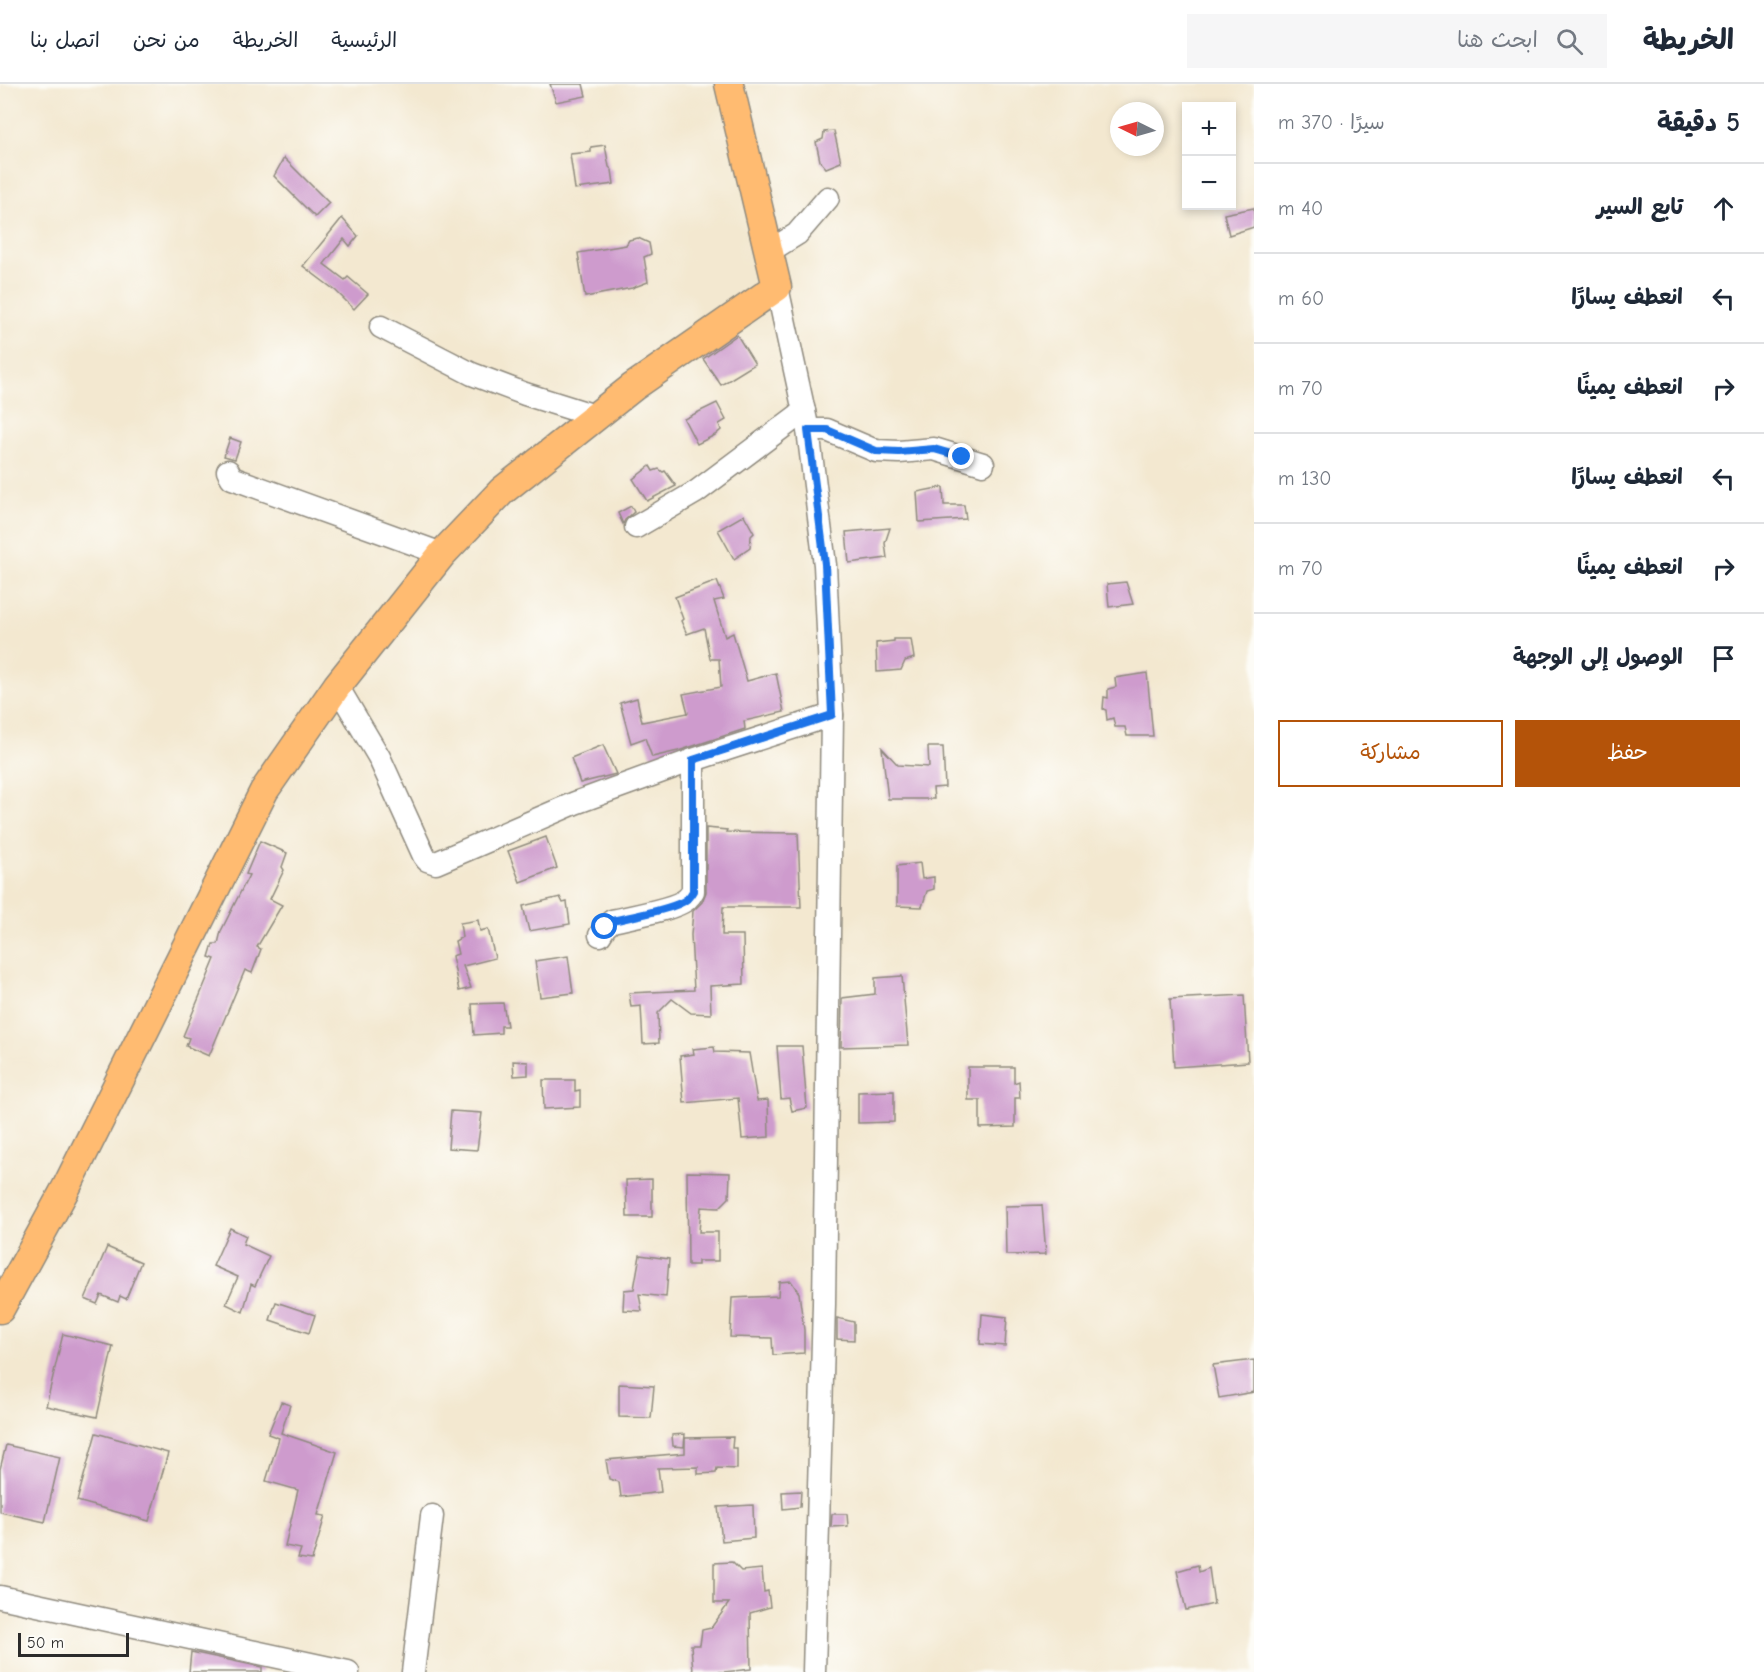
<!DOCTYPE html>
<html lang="ar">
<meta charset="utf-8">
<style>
body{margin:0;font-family:"Comic Neue","Playpen Sans Arabic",sans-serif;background:#f6f6f7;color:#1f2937;direction:rtl}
.controls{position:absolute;right:18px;top:18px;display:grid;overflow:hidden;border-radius:0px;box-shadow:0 3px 9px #0003}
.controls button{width:54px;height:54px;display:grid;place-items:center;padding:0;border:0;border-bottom:2px solid #e0e1e3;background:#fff;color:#1f2937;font:30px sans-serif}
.compass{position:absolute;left:1110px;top:18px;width:54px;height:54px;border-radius:50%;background:#fff;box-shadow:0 3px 9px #0003;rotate:275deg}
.scale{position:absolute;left:18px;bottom:15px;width:111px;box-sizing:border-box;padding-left:6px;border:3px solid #2b2b2b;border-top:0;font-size:16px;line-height:21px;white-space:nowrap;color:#2b2b2b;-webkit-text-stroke:4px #fdfcf7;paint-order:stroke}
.stop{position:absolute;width:18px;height:18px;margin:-14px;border:4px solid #1a73e8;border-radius:50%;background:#fff}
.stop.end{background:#1a73e8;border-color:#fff;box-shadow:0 2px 6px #0008}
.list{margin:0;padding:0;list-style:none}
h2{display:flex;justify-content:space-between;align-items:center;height:78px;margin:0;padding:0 24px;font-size:26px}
h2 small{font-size:20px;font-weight:400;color:#747a83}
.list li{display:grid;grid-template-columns:39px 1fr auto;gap:18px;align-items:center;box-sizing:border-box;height:90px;padding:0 24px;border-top:2px solid #e0e1e3}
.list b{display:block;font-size:22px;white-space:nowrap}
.list em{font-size:20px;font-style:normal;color:#747a83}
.actions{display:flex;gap:12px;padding:18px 24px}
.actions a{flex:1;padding:14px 0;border:2px solid #b45309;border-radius:0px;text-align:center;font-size:21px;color:#b45309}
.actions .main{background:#b45309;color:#fff}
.icon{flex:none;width:33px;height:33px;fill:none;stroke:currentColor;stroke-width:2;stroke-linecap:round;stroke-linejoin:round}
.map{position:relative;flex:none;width:1254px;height:1588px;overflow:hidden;direction:ltr}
header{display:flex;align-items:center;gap:36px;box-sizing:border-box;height:84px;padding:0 30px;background:#fff;border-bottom:2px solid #e0e1e3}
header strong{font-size:28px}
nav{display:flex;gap:33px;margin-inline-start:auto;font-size:21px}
.search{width:420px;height:54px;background:#f6f6f7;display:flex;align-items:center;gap:15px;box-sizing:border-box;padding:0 21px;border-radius:0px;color:#747a83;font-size:22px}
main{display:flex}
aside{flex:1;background:#fff}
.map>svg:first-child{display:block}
.building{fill:#ce9bcd}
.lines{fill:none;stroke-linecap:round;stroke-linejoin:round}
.minor-casing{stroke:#8f8a7e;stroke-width:25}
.major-casing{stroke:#8f8a7e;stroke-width:31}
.minor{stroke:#fff;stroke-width:22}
.major{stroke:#ffbb71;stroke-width:28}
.route{stroke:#1a73e8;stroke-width:8}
</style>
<header>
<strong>الخريطة</strong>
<div class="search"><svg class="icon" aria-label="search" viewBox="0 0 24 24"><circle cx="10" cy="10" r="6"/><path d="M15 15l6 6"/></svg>ابحث هنا</div>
<nav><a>الرئيسية</a><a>الخريطة</a><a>من نحن</a><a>اتصل بنا</a></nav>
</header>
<main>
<aside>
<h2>5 دقيقة<small>سيرًا · 370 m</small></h2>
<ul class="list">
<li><svg class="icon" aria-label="ahead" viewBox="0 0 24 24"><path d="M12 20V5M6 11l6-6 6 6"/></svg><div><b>تابع السير</b></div><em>40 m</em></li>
<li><svg class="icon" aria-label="left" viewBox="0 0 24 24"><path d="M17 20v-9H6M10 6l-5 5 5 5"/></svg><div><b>انعطف يسارًا</b></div><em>60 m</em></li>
<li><svg class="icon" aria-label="right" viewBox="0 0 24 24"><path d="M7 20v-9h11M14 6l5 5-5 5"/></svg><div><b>انعطف يمينًا</b></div><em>70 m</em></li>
<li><svg class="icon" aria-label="left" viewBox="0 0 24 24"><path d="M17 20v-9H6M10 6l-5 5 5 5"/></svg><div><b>انعطف يسارًا</b></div><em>130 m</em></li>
<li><svg class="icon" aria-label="right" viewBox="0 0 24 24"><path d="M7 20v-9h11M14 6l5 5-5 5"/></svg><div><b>انعطف يمينًا</b></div><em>70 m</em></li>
<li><svg class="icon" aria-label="arrive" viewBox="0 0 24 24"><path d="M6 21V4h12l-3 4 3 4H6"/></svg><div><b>الوصول إلى الوجهة</b></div></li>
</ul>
<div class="actions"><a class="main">حفظ</a><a>مشاركة</a></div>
</aside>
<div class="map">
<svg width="1254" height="1588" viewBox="0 0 1254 1588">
<rect width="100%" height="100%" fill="#fdfcf7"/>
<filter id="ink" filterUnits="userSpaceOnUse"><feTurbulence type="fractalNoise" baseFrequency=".0167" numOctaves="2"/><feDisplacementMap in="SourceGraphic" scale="12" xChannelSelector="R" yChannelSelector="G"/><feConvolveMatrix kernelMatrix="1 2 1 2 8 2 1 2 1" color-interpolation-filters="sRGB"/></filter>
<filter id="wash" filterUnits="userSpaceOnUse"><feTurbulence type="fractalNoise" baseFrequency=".008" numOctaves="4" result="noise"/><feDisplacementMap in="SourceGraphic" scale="24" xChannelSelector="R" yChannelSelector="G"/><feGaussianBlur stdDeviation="1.35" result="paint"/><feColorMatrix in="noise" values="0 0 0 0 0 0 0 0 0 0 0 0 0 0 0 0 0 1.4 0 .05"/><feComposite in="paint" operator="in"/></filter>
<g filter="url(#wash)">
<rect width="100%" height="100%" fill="#f3e8d0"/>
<g id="blocks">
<g class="building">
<path d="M 550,0 L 583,0 L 586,12 L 556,18 Z"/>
<path d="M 834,47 L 841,78 L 826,84 L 820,77 L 816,58 L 823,55 L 824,48 Z"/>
<path d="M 605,61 L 609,83 L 612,86 L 614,100 L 575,105 L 570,70 L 591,68 L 591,63 Z"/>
<path d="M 284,74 L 329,119 L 315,133 L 274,92 Z"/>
<path d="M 1254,124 L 1254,143 L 1229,151 L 1224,130 Z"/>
<path d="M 342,134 L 358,152 L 350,162 L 344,155 L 324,180 L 345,196 L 348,193 L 368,210 L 354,225 L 336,207 L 303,182 Z"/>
<path d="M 638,154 L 649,159 L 651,170 L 644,173 L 648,198 L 632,204 L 585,213 L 578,169 L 626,161 L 629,156 Z"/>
<path d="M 737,251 L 755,280 L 721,301 L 703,275 Z"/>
<path d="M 717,319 L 726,336 L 719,340 L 721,346 L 715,351 L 697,360 L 684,335 Z"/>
<path d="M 230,354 L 241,358 L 235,375 L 224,372 Z"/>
<path d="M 650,382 L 653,387 L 659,385 L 663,388 L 665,387 L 676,402 L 647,417 L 633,395 Z"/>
<path d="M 943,403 L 944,421 L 964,421 L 966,435 L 919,438 L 917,408 Z"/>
<path d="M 631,422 L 634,428 L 625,436 L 623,440 L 618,429 Z"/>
<path d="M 744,431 L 754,449 L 751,452 L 750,464 L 734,475 L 718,446 Z"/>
<path d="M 890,444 L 885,459 L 887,474 L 849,479 L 846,448 Z"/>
<path d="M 717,497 L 724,515 L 714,517 L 725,553 L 733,549 L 747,597 L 776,589 L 784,628 L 744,637 L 745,645 L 678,667 L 652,673 L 645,654 L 631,659 L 620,619 L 637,614 L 642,638 L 688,629 L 683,610 L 721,603 L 719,575 L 710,575 L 704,544 L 687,550 L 681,537 L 683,535 L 675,513 Z"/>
<path d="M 1126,498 L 1133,520 L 1109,523 L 1107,500 Z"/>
<path d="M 894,555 L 911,555 L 914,574 L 905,577 L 901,586 L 877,588 L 876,559 L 894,557 Z"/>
<path d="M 1147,589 L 1153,652 L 1127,652 L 1125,643 L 1115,643 L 1113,634 L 1107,636 L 1106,626 L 1103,625 L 1104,613 L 1108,614 L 1108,605 L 1116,603 L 1115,594 Z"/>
<path d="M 603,661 L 616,690 L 580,699 L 571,674 Z"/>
<path d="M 928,663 L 943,663 L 945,703 L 933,704 L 934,715 L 888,715 L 882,664 L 898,681 L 929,683 Z"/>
<path d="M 706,744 L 727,746 L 726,748 L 798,749 L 801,823 L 723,823 L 722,851 L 743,851 L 744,900 L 710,902 L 711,930 L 691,929 L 672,915 L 658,929 L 659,959 L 643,960 L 641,922 L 631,923 L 629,909 L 694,906 L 691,851 L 693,827 L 702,818 L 706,808 Z"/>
<path d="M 546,753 L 557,784 L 520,798 L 508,767 Z"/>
<path d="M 260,757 L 287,769 L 282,783 L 284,786 L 270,815 L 282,821 L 257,863 L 261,865 L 252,889 L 245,886 L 209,972 L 186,962 L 189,954 L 183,952 L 215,875 L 209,873 L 213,860 L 218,860 L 221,847 L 249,791 L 246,790 Z"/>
<path d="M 920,779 L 922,795 L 934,793 L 934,805 L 927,807 L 922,823 L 897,822 L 897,782 Z"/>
<path d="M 560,813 L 563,819 L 567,818 L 570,840 L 529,847 L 523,822 Z"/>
<path d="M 478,836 L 480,847 L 488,845 L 495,874 L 463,882 L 471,904 L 459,907 L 452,872 L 458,870 L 455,857 L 462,853 L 460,839 Z"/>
<path d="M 568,872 L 573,909 L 540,913 L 535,877 Z"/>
<path d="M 902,892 L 908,961 L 841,963 L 842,914 L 875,910 L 875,894 Z"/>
<path d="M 1244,911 L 1248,978 L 1174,983 L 1170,915 Z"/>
<path d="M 503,919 L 507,942 L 501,942 L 501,949 L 474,951 L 472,920 Z"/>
<path d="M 777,962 L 802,962 L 807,1024 L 792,1027 L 789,1014 L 781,1015 Z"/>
<path d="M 714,963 L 715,968 L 749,969 L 757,1017 L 768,1016 L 769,1053 L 742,1055 L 738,1014 L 684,1019 L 680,972 L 694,970 L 693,965 Z"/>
<path d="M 513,977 L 528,978 L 528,991 L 514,992 Z"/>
<path d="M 968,983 L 1014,983 L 1014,999 L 1019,997 L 1020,1014 L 1015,1014 L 1015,1043 L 980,1044 L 980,1016 L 968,1016 Z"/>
<path d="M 543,996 L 575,996 L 575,1007 L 580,1006 L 580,1023 L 544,1025 Z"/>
<path d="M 894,1007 L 894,1038 L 858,1039 L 858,1008 Z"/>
<path d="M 451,1027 L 482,1029 L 477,1066 L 448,1064 Z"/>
<path d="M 687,1088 L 730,1089 L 729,1114 L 719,1124 L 701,1123 L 699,1148 L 718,1148 L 718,1177 L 698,1177 L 698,1181 L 688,1181 Z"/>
<path d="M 652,1095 L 652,1133 L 627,1133 L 626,1096 Z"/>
<path d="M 1042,1121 L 1046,1170 L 1006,1171 L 1005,1122 Z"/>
<path d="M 230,1144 L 246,1152 L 243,1160 L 269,1172 L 255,1202 L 251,1200 L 243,1228 L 226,1220 L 238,1193 L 213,1182 Z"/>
<path d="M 107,1163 L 141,1178 L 126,1215 L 120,1212 L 118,1218 L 101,1211 L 97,1220 L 85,1215 Z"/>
<path d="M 640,1171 L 669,1175 L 666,1213 L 639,1210 L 642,1227 L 623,1226 L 624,1206 L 634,1205 Z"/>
<path d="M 791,1197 L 799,1209 L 804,1246 L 804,1269 L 773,1271 L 772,1254 L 730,1253 L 732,1214 L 778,1212 L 779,1198 Z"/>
<path d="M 276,1218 L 315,1231 L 309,1249 L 270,1236 Z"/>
<path d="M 982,1230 L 1007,1233 L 1005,1262 L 980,1260 Z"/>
<path d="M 837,1234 L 854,1238 L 854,1256 L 837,1255 Z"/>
<path d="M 63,1250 L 113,1262 L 97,1333 L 46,1322 Z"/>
<path d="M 1254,1276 L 1254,1308 L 1219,1314 L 1213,1281 Z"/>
<path d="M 619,1300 L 654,1302 L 651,1334 L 619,1333 Z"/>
<path d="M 281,1318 L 290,1321 L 281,1349 L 337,1368 L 318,1431 L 325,1432 L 312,1476 L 298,1474 L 301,1465 L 285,1462 L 298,1406 L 266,1397 L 279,1354 L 268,1350 Z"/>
<path d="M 96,1349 L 168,1369 L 149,1437 L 77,1417 Z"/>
<path d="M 685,1350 L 684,1363 L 673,1362 L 672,1351 Z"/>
<path d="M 733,1353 L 732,1364 L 737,1364 L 737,1385 L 717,1384 L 716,1389 L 698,1390 L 698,1383 L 658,1384 L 661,1408 L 621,1413 L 619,1398 L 609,1395 L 606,1376 L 685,1369 L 685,1354 Z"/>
<path d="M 6,1361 L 60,1373 L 45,1438 L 0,1428 L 0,1385 Z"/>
<path d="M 801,1407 L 800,1423 L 783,1425 L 782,1408 Z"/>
<path d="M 753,1421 L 754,1454 L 722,1457 L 718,1423 Z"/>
<path d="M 832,1430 L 847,1430 L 848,1442 L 831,1443 Z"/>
<path d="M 732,1478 L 741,1487 L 762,1485 L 764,1508 L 768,1507 L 770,1523 L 750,1529 L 751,1585 L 724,1588 L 693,1588 L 691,1561 L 700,1561 L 702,1546 L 711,1544 L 729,1519 L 714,1519 L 714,1479 Z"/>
<path d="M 1198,1481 L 1199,1488 L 1209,1484 L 1214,1520 L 1186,1526 L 1177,1487 Z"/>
<path d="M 191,1568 L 262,1583 L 262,1588 L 189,1588 Z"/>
</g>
</g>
</g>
<g filter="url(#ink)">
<use href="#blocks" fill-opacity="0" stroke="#8f8a7e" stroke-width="1.5"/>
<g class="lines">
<g class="minor-casing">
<g id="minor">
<path d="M 768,168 L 797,150 L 828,114"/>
<path d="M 777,203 L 808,346 L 825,481 L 832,631 L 824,1220 L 814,1588"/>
<path d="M 381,243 L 472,290 L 525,310 L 595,332"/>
<path d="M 808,346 L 827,346 L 876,367 L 899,368 L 934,365 L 983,380"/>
<path d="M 228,387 L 232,394 L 442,470"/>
<path d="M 636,443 L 696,408 L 804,327"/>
<path d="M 337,602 L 379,673 L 424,772 L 427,776 L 436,779 L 575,719 L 693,676 L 832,631"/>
<path d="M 600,851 L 605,843 L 612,837 C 629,833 676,825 687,815 C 690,812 691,811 693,807 L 693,676"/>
<path d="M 0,1513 L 348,1588"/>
<path d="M 413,1588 L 432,1432"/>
</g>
</g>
<g class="major-casing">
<path id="major" d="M 0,1225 L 66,1104 L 264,707 L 337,602 L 442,470 L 502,407 L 633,303 L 777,203 L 729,0"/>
</g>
<use href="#minor" class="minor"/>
<use href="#major" class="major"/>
</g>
</g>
<g class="lines" filter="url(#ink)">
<path class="route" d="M 605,843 L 612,837 C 629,833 676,825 687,815 C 690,812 691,811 693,807 L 693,676 L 832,631 L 825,480 L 808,346 L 827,346 L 876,367 L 899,368 L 934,365 L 962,373"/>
</g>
</svg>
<div class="controls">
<button>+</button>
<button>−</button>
</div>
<svg class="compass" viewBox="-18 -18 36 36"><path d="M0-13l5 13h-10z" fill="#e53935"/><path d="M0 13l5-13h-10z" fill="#747a83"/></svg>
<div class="scale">50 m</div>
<div class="stop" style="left:605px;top:843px"></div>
<div class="stop end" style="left:962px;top:373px"></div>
</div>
</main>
